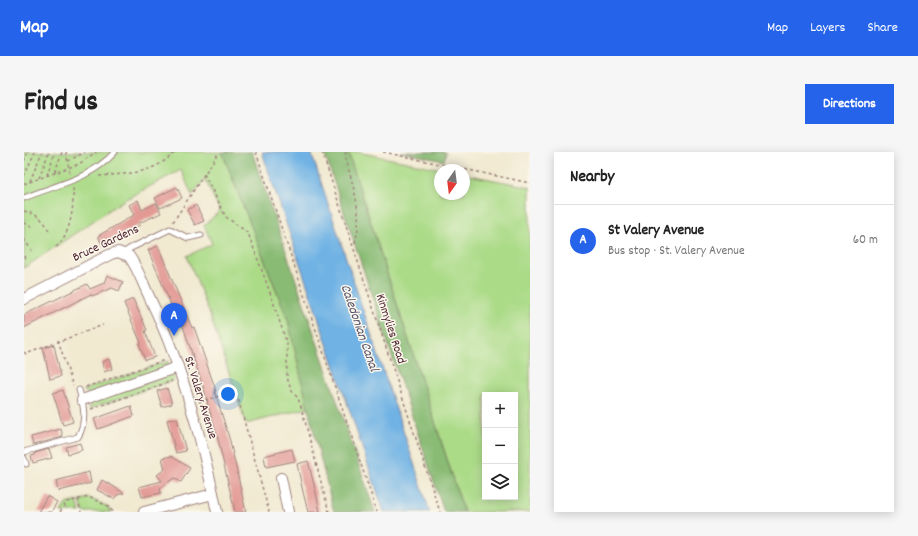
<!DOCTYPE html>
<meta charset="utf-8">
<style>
body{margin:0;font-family:Dekko,sans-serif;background:#f6f6f6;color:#222}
.controls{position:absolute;right:12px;bottom:12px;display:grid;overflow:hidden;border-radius:0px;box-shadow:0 2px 10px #0003}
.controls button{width:36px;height:36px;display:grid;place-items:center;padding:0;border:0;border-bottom:1px solid #e0e0e0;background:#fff;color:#222;font:20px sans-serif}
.compass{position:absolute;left:410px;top:12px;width:36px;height:36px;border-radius:50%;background:#fff;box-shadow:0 2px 10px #0003;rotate:194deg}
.you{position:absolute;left:204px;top:242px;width:14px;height:14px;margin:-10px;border:3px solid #fff;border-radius:50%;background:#1a73e8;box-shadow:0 0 0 6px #1a73e833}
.badge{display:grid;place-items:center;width:26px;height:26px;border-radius:50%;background:#2563eb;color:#fff;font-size:13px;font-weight:700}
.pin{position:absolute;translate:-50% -33px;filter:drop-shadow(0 1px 2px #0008)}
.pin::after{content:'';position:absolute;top:21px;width:14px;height:12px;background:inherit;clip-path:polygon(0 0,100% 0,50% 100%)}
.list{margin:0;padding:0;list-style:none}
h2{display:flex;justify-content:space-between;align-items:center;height:52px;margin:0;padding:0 16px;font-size:17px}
h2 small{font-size:13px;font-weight:400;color:#767676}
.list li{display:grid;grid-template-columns:26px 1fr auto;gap:12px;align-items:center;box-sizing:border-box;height:72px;padding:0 16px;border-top:1px solid #e0e0e0}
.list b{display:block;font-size:15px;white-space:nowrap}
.list p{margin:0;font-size:13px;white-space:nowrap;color:#767676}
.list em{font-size:13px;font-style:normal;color:#767676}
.icon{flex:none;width:22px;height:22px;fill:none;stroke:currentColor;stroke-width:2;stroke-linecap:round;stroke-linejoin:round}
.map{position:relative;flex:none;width:506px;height:360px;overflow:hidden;border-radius:0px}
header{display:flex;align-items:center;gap:24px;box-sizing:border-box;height:56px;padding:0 20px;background:#2563eb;color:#fff}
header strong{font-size:19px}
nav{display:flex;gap:22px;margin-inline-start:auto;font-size:14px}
.intro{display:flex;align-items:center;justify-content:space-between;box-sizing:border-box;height:96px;padding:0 24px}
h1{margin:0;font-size:28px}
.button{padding:10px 18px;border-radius:0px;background:#2563eb;color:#fff;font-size:14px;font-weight:700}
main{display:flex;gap:24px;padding:0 24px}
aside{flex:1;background:#fff;border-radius:0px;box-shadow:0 2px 10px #0003}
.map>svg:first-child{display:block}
.green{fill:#acdb88;stroke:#7b7d5a;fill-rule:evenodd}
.forest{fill:#89bb74;stroke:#6a6d50}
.water{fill:#6fb2e4;stroke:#5c6888}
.building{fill:#e39a95}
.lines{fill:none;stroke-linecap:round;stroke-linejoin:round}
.lane-casing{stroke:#9e847e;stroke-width:7}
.street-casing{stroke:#9e847e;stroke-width:12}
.path{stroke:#9e847e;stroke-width:1.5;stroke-dasharray:3 3;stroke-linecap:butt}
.lane{stroke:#fff;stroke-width:5}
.street{stroke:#fff;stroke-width:10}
.labels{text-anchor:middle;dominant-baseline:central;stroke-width:3;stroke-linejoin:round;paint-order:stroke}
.street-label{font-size:13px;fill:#4a1f2b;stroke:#fbf7ec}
.water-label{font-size:14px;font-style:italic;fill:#57526c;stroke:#fbf7ec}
</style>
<header>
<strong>Map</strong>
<nav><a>Map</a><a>Layers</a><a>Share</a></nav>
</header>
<div class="intro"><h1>Find us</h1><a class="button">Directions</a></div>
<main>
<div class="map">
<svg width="506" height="360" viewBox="0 0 506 360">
<rect width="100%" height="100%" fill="#fbf7ec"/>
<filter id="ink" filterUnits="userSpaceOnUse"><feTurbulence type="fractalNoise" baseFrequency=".025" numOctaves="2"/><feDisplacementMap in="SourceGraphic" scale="8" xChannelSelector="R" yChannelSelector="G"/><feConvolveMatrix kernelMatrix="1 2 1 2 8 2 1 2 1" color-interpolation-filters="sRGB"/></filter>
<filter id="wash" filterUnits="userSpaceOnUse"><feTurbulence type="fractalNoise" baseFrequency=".012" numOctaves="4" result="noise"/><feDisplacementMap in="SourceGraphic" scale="16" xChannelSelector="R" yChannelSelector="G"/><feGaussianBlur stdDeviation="0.9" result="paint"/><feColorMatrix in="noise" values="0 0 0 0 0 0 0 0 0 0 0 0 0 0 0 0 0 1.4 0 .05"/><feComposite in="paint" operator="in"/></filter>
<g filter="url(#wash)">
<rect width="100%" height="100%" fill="#f1e9d0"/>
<g class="green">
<path d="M 0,0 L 198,0 L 264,168 L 284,256 L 222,272 L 185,160 L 163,104 L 188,92 L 180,73 L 196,59 L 181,27 L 168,43 L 157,18 L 100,48 L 0,116 Z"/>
<path d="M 324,0 L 333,0 L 422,18 L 416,18 L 416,42 L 440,42 L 440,22 L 506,35 L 506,360 L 440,360 ZM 461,243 L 491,243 L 491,345 L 461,345 Z"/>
<path d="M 144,209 L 144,215 L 65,242 L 59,238 Z"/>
<path d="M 148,222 L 150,228 L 65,257 L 67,250 Z"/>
<path d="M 65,346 L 83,354 L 87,360 L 59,360 L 56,348 Z"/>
<path d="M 53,349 L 56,360 L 37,360 L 42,352 Z"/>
</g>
<g class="forest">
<path d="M 198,0 L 228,0 L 351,360 L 310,360 L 284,256 L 264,168 Z"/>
<path d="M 300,0 L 324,0 L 440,360 L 420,360 Z"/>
<path d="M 377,0 L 422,0 L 420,9 Z"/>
</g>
<path class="water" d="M 238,0 L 287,0 L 406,360 L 360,360 Z"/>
<g id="blocks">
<g class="building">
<path d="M 153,35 L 158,46 L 136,56 L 131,46 Z"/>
<path d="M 114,48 L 118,58 L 132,51 L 137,61 L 115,71 L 116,73 L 93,84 L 94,86 L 79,94 L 74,84 L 110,63 L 105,53 Z"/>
<path d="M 172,53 L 180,69 L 171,73 L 163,58 Z"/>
<path d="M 134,94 L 168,176 L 170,175 L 192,239 L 191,240 L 206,289 L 222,360 L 211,360 L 193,283 L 183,250 L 184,250 L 157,168 L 154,169 L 124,98 Z"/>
<path d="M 83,123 L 99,130 L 95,139 L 88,136 L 68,144 L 67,142 L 0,176 L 0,163 L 63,132 L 66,137 L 80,131 Z"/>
<path d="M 109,147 L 123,178 L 121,179 L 131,205 L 121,208 L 115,192 L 117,191 L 100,151 Z"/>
<path d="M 30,193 L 37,224 L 26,227 L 19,196 Z"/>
<path d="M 85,207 L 88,217 L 80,220 L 78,210 Z"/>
<path d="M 143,236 L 148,252 L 138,255 L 133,239 Z"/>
<path d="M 39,238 L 49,270 L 39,273 L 29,241 Z"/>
<path d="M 107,254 L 110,264 L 74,277 L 70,267 Z"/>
<path d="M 153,266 L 162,299 L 152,301 L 143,268 Z"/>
<path d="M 37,277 L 39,285 L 9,293 L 7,285 Z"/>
<path d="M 56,291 L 58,298 L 44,302 L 42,295 Z"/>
<path d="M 25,297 L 28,306 L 9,311 L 7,304 L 11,303 L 11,301 Z"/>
<path d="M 268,297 L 271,309 L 242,315 L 240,304 Z"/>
<path d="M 147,304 L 166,316 L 157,330 L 150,326 L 136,336 L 137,341 L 118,345 L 115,335 L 138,329 L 133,323 L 141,317 L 138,306 Z"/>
<path d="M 284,309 L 292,341 L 296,360 L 284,360 L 279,340 L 273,312 Z"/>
<path d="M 65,320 L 67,331 L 34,339 L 32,329 Z"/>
<path d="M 78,328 L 87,333 L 100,341 L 93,343 L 90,347 L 81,342 L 73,338 Z"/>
<path d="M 23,344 L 33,350 L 27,360 L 14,360 Z"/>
</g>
</g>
</g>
<g filter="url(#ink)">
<use href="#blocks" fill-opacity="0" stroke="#9e847e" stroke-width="1"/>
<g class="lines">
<g class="lane-casing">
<g id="lane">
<path d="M 0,46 C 34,32 65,28 91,0"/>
<path d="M 100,101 L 105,97 L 146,77 L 164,86 L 177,83"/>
<path d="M 0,300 L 54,285 C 63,269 60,254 55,238"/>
<path d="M 0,306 L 2,312"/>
</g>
</g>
<g class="street-casing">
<g id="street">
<path d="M 0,147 L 87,102 L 94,100 L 105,104 C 113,115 118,129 124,142 C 157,210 178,286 193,360"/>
<path d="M 58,248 L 154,215"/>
<path d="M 257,326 L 264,360"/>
<path d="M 120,360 L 189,342"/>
</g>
</g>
<g class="path">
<path d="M 42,0 L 46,22"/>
<path d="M 232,0 L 353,360"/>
<path d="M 298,0 L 416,360"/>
<path d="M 322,0 L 321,3 C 328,33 341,64 330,93"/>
<path d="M 359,0 L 506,31"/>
<path d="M 0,9 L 4,0"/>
<path d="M 44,9 L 61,0"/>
<path d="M 31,20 L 38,0"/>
<path d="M 180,22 L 202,65 L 224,81 L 247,143 L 263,192 L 263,225 L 267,238 L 274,246 L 278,258 L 305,360"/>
<path d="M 23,23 L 31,0"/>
<path d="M 0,24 L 11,0"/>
<path d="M 75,24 C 105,21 128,23 151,0"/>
<path d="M 15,26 L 25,0"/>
<path d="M 6,29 L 18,0"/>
<path d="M 0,32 L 55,12 L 72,0"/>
<path d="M 0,59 C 12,62 20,67 25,79"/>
<path d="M 149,70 L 195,0"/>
<path d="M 0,71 L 9,75"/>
<path d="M 0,87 L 8,99"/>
<path d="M 32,95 C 47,82 50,55 49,36"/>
<path d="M 0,104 L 3,109"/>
<path d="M 34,188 L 49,234"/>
<path d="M 0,200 L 2,202 L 79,173"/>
<path d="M 62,235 L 141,208"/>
<path d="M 175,250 L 212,239 L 245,360"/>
<path d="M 67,257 L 148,229"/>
<path d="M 54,347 L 57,360"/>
<path d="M 36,360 L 43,350 L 65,345 L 85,355 L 89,360"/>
</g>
<use href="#lane" class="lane"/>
<use href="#street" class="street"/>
</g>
</g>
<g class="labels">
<g class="street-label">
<text transform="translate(82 92) rotate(-25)">Bruce Gardens</text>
<text transform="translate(366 177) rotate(72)">Kinmylies Road</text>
<text transform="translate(176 246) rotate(73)">St. Valery Avenue</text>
</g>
<g class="water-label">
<text transform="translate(335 176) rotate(71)">Caledonian Canal</text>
</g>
</g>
</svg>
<div class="controls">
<button>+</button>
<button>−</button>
<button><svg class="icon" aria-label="layers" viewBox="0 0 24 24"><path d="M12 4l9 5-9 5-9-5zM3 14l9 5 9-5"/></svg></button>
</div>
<svg class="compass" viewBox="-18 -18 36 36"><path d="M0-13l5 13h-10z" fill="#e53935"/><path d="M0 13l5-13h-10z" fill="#767676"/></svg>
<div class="you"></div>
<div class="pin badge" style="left:150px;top:184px">A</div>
</div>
<aside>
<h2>Nearby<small></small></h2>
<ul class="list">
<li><span class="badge">A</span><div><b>St Valery Avenue</b><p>Bus stop · St. Valery Avenue</p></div><em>60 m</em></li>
</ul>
</aside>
</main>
